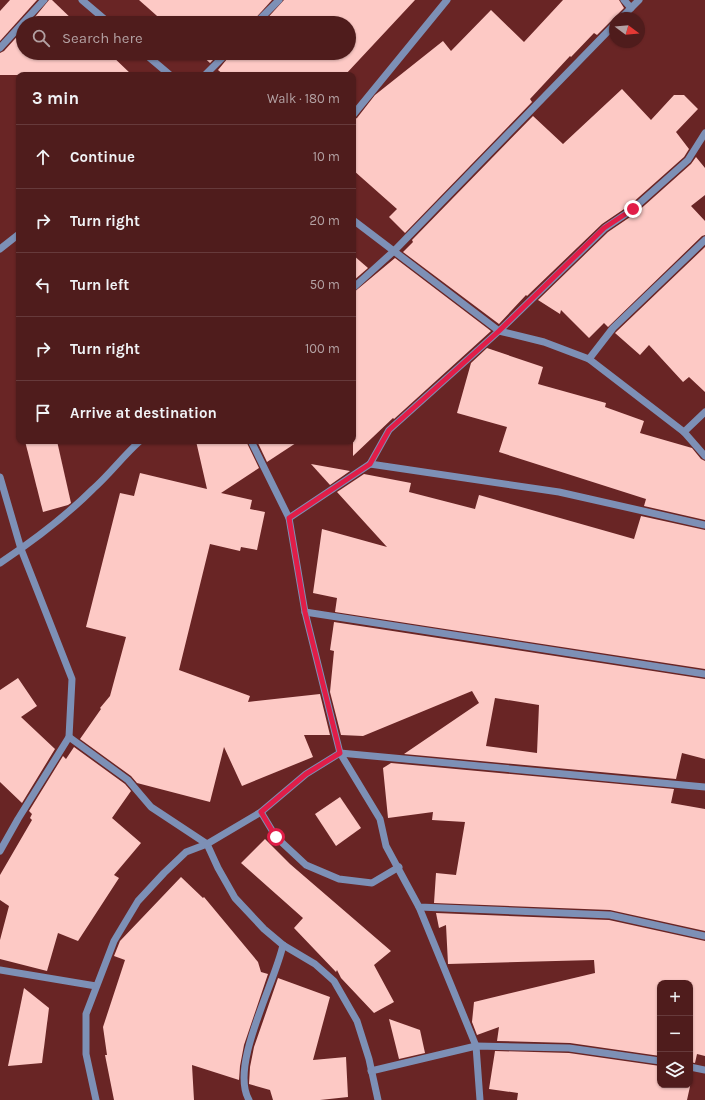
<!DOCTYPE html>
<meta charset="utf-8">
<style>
body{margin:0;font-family:Karla,sans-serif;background:#552525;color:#f1f3f6}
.controls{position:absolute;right:12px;bottom:12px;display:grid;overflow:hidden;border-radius:8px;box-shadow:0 1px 3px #0004}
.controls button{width:36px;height:36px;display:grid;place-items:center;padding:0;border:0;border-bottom:1px solid #663a3b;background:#4f1c1c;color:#f1f3f6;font:20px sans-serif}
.compass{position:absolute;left:609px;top:12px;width:36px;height:36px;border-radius:50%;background:#4f1c1c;box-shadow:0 1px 3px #0004;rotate:106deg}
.stop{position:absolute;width:12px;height:12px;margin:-9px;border:3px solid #e11d48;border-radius:50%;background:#fff}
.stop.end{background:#e11d48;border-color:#fff;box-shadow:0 1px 4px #0008}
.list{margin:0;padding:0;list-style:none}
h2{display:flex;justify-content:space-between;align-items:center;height:52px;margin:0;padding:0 16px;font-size:17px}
h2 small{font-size:13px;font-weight:400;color:#b3a1a3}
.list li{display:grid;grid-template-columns:26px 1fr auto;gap:12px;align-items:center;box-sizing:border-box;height:64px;padding:0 16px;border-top:1px solid #663a3b}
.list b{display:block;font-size:15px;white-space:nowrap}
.list em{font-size:13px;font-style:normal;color:#b3a1a3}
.icon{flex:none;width:22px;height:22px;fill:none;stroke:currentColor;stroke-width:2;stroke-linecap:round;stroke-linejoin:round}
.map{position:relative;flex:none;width:705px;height:1100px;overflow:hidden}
.search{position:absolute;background:#4f1c1c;box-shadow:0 1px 3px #0004;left:16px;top:16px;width:340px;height:44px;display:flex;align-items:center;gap:10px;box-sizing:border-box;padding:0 14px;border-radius:22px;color:#b3a1a3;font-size:15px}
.panel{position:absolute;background:#4f1c1c;box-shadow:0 1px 3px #0004;left:16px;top:72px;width:340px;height:372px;border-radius:8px}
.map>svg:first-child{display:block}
.building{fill:#fdc9c5;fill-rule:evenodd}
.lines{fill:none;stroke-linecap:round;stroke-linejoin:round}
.minor{stroke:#7d90b6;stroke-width:7}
.route{stroke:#e11d48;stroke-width:5}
</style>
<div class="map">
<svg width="705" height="1100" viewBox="0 0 705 1100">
<rect width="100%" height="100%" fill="#692525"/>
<g class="building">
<path d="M 10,0 L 37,0 L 0,41 L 0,11 Z"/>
<path d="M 49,0 L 52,0 L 76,23 L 30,23 Z"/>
<path d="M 139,0 L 272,0 L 251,23 L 165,23 Z"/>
<path d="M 284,0 L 415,0 L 345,75 L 224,75 L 218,70 L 232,53 L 349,53 L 349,23 L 263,23 Z"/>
<path d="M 563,0 L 619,0 L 624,8 L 597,35 L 594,33 L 571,57 L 570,56 L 530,99 L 532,102 L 405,233 L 389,217 L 397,209 L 353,170 L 353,120 L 357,118 L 375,95 L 443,41 L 451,51 L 491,10 L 524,42 Z"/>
<path d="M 23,30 L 23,53 L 109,53 L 132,75 L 0,75 L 0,53 L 4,51 Z"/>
<path d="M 199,53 L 220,53 L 210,63 Z"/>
<path d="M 622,89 L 651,120 L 674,95 L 684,95 L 698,109 L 676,132 L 689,149 L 684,157 L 630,205 L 602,224 L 527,296 L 526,295 L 499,324 L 403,252 L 413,242 L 412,240 L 533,116 L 563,144 Z"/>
<path d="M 696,157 L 705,168 L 705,195 L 691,206 L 705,221 L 705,235 L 702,236 L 608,327 L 604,323 L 589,338 L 561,310 L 560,314 L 538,300 L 608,232 L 636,213 L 691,164 Z"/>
<path d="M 705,247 L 705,392 L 689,377 L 683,382 L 649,345 L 640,355 L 615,333 Z"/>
<path d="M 353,255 L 368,268 L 353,281 Z"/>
<path d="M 395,258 L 491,331 L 394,419 L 393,418 L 353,456 L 353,293 Z"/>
<path d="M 487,348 L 543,367 L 538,384 L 606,403 L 605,407 L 644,421 L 640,433 L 692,448 L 701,459 L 705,461 L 705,520 L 644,506 L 646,499 L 499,452 L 507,427 L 457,413 L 471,363 Z"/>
<path d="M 25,441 L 57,441 L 71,503 L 68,505 L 43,512 Z"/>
<path d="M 196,441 L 246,441 L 259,468 L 221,493 L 252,500 L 250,509 L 265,512 L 257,550 L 241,547 L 240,551 L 210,544 L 179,670 L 250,696 L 248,702 L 320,694 L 330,735 L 304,735 L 313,757 L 242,786 L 224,747 L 210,802 L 137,783 L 131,776 L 80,739 L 101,709 L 100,708 L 110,696 L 126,637 L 86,627 L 120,493 L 134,496 L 140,473 L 207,489 Z"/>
<path d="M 257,441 L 299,441 L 267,462 Z"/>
<path d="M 311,464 L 350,471 L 330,485 Z"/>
<path d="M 364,474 L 411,483 L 409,492 L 475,509 L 479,495 L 634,539 L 641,516 L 705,530 L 705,669 L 335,612 L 337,598 L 313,593 L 322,529 L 387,547 L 337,492 Z"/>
<path d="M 334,622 L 705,679 L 705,759 L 682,753 L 676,779 L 404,754 L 479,703 L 472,691 L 363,736 L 341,735 L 330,692 L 334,651 L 330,650 ZM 495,698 L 539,705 L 537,753 L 486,746 Z"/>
<path d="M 18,678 L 37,706 L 21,717 L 55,749 L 22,803 L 0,782 L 0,690 Z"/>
<path d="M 74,747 L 125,784 L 131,791 L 112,818 L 141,843 L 114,875 L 119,878 L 78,941 L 58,933 L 47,971 L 0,959 L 0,940 L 9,906 L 0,900 L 0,875 L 32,820 L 30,818 L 32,814 L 29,811 L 63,756 L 66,759 Z"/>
<path d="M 391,763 L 674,789 L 671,803 L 705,809 L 705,931 L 610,910 L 434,903 L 436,873 L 456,875 L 465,822 L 432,820 L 433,812 L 388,818 L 383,768 Z"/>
<path d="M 340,797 L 361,828 L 336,846 L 315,814 Z"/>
<path d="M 265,839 L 290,864 L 391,951 L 374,965 L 394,1002 L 374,1013 L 341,978 L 337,970 L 336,972 L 294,928 L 303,918 L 241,863 Z"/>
<path d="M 181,877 L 203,898 L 204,897 L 258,962 L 261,972 L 268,974 L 244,1045 L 240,1066 L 239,1080 L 192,1065 L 194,1100 L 114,1100 L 105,1055 L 107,1055 L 103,1027 L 125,960 L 114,956 L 120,941 Z"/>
<path d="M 436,913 L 609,920 L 705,941 L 705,1056 L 697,1054 L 695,1063 L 690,1062 L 690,983 L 660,983 L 660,1056 L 570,1043 L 497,1041 L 499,1027 L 477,1035 L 472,1022 L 474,1002 L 595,973 L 594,960 L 448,964 L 446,925 L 439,928 Z"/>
<path d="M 278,978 L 330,997 L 313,1060 L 346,1057 L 348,1097 L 320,1100 L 273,1100 L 270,1090 L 249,1084 L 250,1067 L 254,1047 Z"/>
<path d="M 24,988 L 49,1008 L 42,1063 L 8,1066 Z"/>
<path d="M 389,1019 L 420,1030 L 425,1053 L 399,1059 Z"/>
<path d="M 495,1051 L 569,1053 L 660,1066 L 660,1085 L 690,1085 L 690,1072 L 693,1073 L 687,1100 L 517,1100 L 518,1093 L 489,1089 Z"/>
</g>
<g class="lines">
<g class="minor">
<path d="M 82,0 L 109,23"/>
<path d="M 624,0 L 631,8"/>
<path d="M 621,18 L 639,0"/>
<path d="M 256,23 L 279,0"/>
<path d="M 0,48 L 44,0"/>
<path d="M 144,53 L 170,75"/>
<path d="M 205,75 L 227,53"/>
<path d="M 353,115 L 447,0"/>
<path d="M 705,133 L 688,160 L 633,209 L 605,228 L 499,331 L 389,430 L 370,464 L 289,518 L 305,612 L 340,753 L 380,819 L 386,846 L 419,907 L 610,915 L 705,936"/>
<path d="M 353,220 L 499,331 L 544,342 L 589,359 L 684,432 L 705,456"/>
<path d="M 0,249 L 19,234"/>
<path d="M 353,288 L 395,250 L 615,24"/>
<path d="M 589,359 L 613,328 L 705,240"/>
<path d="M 684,432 L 705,412"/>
<path d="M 251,441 L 289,518"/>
<path d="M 370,464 L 559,492 L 705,525"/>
<path d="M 0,477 L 21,549 L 72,679 L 69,737 L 18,819 L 0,851"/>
<path d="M 0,563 C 33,541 65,517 93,489 C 110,474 123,456 140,441"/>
<path d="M 305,612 L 705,674"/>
<path d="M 69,737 L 128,780 L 151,807 L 207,844 L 218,868 L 235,898 L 264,929 L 283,945 L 315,964 L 334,981 L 357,1021 L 369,1059 L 378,1100"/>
<path d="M 261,812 L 276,837 L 306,865 L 339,879 L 372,883 L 399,867"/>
<path d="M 419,907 L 476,1046 L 480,1100"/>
<path d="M 0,970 L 96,986"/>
<path d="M 690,1067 L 705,1070"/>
<path d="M 371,1071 L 476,1046 L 569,1048 L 660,1061"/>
<path d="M 96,1100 L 86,1054 L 86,1014 L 114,941 L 138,901 L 164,873 L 186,852 L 207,844 L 261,812 L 306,774 L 340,753 L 705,787"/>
<path d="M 249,1100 C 229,1066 275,983 283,945"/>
</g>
</g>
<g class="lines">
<path class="route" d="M 276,837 L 261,812 L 306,774 L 340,753 L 305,612 L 289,518 L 370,464 L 389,430 L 499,331 L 604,228 L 633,209"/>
</g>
</svg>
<div class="controls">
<button>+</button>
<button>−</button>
<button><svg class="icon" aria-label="layers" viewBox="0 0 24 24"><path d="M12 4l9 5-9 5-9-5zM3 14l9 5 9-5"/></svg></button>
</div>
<svg class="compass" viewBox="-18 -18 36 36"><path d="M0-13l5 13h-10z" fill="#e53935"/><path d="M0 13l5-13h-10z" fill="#b3a1a3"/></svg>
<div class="stop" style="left:276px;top:837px"></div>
<div class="stop end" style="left:633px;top:209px"></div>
<div class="search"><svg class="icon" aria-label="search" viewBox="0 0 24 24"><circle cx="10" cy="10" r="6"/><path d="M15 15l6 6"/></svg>Search here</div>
<section class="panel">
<h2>3 min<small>Walk · 180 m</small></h2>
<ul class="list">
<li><svg class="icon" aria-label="ahead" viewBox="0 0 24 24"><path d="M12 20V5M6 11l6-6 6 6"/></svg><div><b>Continue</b></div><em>10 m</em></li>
<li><svg class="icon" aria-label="right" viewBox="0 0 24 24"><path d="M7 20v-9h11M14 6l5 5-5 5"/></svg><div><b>Turn right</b></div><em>20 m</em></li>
<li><svg class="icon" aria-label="left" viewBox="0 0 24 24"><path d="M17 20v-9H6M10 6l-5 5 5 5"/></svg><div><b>Turn left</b></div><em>50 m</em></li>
<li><svg class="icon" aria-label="right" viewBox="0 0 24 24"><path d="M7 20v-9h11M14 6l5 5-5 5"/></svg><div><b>Turn right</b></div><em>100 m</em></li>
<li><svg class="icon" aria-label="arrive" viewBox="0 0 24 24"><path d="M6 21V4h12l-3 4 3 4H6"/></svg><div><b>Arrive at destination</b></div></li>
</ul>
</section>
</div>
